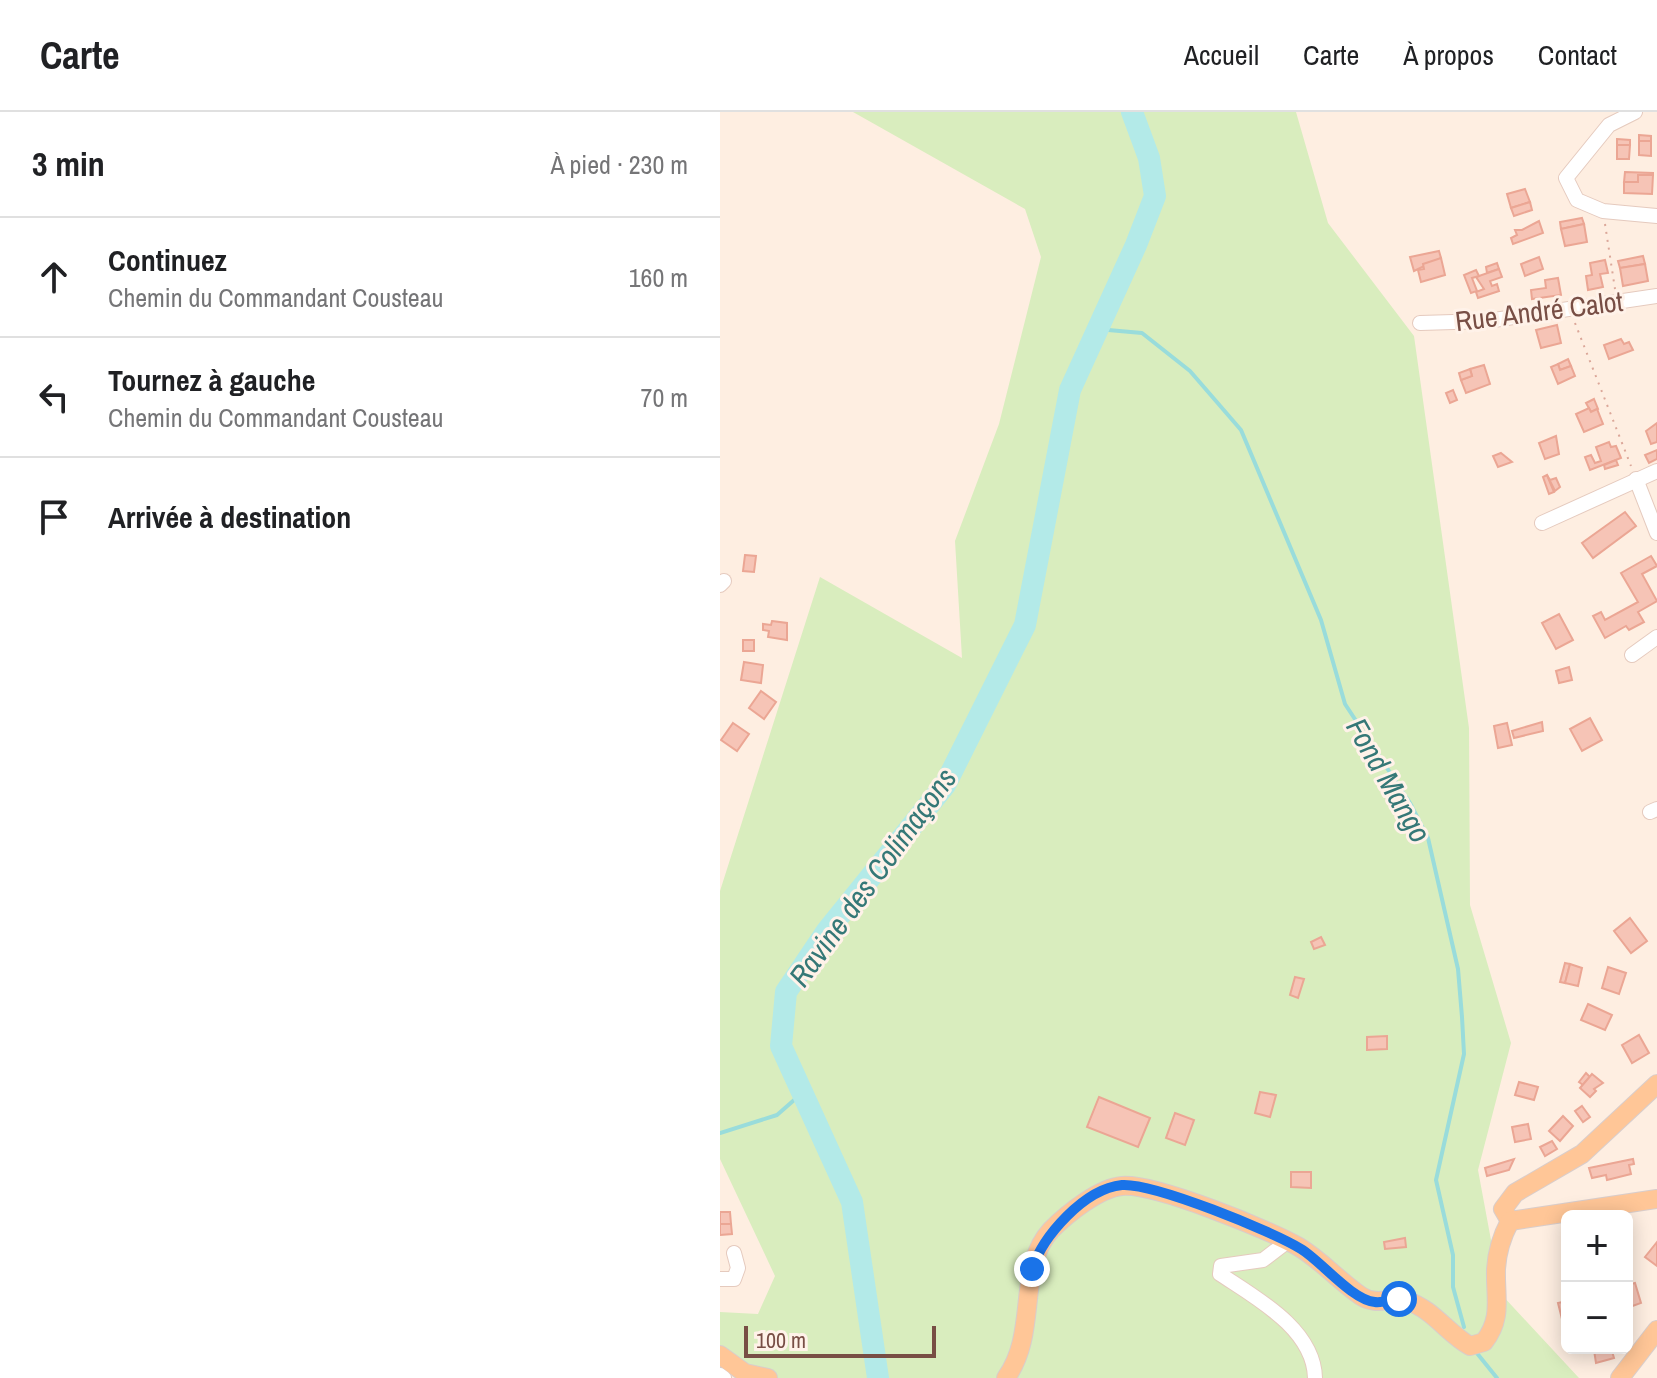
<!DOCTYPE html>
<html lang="fr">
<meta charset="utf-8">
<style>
body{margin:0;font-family:"Archivo Narrow",sans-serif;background:#f2f2f2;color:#202124}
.controls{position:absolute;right:24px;bottom:24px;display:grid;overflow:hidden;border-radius:12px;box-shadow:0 4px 20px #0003}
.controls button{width:72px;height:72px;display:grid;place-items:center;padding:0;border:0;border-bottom:2px solid #e0e0e0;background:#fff;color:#202124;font:40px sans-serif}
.scale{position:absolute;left:24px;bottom:20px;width:192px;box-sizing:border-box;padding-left:8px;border:4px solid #784e45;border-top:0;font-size:22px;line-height:28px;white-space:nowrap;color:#784e45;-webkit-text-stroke:6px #fff2e9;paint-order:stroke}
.stop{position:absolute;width:24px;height:24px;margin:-18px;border:6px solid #1a73e8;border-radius:50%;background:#fff}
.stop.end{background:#1a73e8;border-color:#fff;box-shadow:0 2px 8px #0008}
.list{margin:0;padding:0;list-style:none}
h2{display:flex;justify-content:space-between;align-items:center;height:104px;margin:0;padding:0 32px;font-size:34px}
h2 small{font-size:26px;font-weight:400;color:#757577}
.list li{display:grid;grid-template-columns:52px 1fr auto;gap:24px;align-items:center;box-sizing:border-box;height:120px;padding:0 32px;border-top:2px solid #e0e0e0}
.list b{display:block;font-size:30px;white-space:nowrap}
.list p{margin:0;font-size:26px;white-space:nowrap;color:#757577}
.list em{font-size:26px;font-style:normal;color:#757577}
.icon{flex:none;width:44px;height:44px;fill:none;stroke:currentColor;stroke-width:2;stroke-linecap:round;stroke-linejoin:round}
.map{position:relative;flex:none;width:937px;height:1266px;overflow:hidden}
header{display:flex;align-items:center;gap:48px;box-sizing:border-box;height:112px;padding:0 40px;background:#fff;border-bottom:2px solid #e0e0e0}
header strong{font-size:38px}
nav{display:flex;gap:44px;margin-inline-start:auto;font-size:28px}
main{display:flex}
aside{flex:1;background:#fff}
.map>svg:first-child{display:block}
.green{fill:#d9edbe}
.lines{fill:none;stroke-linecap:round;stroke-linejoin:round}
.stream{stroke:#99dcdb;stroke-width:4}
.river{stroke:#b3eae8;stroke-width:22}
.building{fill:#f6c4b6;stroke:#eba694;stroke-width:2}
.minor-casing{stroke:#e5cabe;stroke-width:16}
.major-casing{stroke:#d9cdcb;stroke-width:20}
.path{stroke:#dba799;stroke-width:2;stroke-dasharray:2 6;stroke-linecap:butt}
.minor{stroke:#fff;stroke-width:14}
.major{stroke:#ffc697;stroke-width:18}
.route{stroke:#1a73e8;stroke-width:10}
.labels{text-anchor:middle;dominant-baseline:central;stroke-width:6;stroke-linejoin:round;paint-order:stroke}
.street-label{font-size:28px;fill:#784e45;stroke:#fff2e9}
.water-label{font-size:30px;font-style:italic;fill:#357877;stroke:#fff2e9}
</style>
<header>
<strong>Carte</strong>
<nav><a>Accueil</a><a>Carte</a><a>À propos</a><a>Contact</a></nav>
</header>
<main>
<aside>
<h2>3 min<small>À pied · 230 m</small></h2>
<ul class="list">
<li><svg class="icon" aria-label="ahead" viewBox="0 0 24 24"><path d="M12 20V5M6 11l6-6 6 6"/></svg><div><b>Continuez</b><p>Chemin du Commandant Cousteau</p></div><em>160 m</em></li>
<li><svg class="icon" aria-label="left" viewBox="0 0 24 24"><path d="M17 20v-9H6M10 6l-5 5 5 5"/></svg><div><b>Tournez à gauche</b><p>Chemin du Commandant Cousteau</p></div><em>70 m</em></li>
<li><svg class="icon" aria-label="arrive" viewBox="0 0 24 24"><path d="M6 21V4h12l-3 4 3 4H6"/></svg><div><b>Arrivée à destination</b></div></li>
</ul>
</aside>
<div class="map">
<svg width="937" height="1266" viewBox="0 0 937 1266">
<rect width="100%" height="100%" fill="#feeee1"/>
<path class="green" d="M 133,0 L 576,0 L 608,111 L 694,224 L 749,616 L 750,793 L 791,931 L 758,1058 L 781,1182 L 859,1266 L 34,1266 L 0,1248 L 0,1200 L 38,1202 L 55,1164 L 0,1047 L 0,779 L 100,465 L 242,546 L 235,429 L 279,312 L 321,145 L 305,97 Z"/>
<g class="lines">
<g class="stream">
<path d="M 377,217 L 422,221 L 470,259 L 521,318 L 601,508 L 625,592 L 690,691 L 708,726 L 738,857 L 742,905 L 744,942 L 716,1068 L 733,1143 L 733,1175 L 744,1215"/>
<path d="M 0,1021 L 57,1003 L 81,982"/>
<path d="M 756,1240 L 777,1266"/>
</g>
<path class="river" d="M 158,1266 L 132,1090 L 61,934 L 66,880 L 107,819 L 225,673 L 305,513 L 350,278 L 416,133 L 435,84 L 429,46 L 412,0"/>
</g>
<g class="building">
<path d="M 919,23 L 931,24 L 931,29 L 919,29 Z"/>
<path d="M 897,27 L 910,28 L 910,33 L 897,33 Z"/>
<path d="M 919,29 L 931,29 L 931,44 L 919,43 Z"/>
<path d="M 897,33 L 910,33 L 909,47 L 897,47 Z"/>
<path d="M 905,60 L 933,61 L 933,63 L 918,63 L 918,70 L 904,70 Z"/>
<path d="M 918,63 L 933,63 L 932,82 L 904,81 L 904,70 L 918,70 Z"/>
<path d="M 805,77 L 810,90 L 791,96 L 787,82 Z"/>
<path d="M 810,90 L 812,98 L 794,104 L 791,96 Z"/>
<path d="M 862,106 L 864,112 L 841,117 L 840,110 Z"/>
<path d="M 819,109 L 823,121 L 793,132 L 791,126 L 797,123 L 795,118 L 802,118 Z"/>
<path d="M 864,112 L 867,130 L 845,134 L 841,117 Z"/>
<path d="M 719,139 L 721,146 L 694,159 L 690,145 Z"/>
<path d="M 923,144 L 925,152 L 900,156 L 898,149 Z"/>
<path d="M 819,145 L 823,157 L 805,164 L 801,152 Z"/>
<path d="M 721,146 L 725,163 L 701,170 L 698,158 L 704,157 L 703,152 Z"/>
<path d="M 885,148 L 888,161 L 880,162 L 883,175 L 868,178 L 866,164 L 872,163 L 870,151 Z"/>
<path d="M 777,151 L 779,157 L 767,161 L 766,155 Z"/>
<path d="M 925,152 L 928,169 L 903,174 L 900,156 Z"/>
<path d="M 779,157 L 782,165 L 770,169 L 772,174 L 777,172 L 779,179 L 758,186 L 756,180 L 764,177 L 756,165 Z"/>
<path d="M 756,158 L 759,164 L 752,166 L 757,179 L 751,181 L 744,163 Z"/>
<path d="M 838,166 L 841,183 L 812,187 L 811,178 L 826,176 L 825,168 Z"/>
<path d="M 837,213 L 841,231 L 821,236 L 816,218 Z"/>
<path d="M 901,227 L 904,232 L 909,230 L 913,238 L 889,247 L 884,233 Z"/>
<path d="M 848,247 L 851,254 L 840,258 L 838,252 Z"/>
<path d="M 838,252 L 840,258 L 851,254 L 855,264 L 838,272 L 831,255 Z"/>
<path d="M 764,253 L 770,272 L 746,281 L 741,268 L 752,264 L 750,257 Z"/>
<path d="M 750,257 L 752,264 L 741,268 L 739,261 Z"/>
<path d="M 733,278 L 737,288 L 730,291 L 726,281 Z"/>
<path d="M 874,287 L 878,297 L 871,300 L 866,291 Z"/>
<path d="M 869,296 L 871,300 L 877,297 L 883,312 L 864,320 L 856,302 Z"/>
<path d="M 937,311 L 937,330 L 931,332 L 926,319 Z"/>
<path d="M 836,324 L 839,342 L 825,347 L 819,331 Z"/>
<path d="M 889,330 L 891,335 L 896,334 L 901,346 L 870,358 L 865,345 L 871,343 L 875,351 L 881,349 L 876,335 Z"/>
<path d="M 937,338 L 937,347 L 929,351 L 925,343 Z"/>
<path d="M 781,341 L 792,350 L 778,355 L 773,344 Z"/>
<path d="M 896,348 L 898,353 L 885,357 L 884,353 Z"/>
<path d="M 827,363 L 834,380 L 829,382 L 823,365 Z"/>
<path d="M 827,363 L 830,368 L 836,366 L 840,375 L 835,379 Z"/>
<path d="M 905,400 L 916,414 L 873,446 L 862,431 Z"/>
<path d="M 25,443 L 36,444 L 34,460 L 23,459 Z"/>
<path d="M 931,444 L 937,454 L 922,462 L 937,489 L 918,500 L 924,510 L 909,518 L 906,514 L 885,526 L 873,504 L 881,500 L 885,508 L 918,490 L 901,461 Z"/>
<path d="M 839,502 L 853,528 L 836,537 L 822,511 Z"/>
<path d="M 52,509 L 67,511 L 67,528 L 48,525 L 49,519 L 43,518 L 43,512 L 51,513 Z"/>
<rect x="23" y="528" width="11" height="11"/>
<path d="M 24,550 L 43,553 L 41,571 L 21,568 Z"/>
<path d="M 849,555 L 852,568 L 839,571 L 836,559 Z"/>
<path d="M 41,579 L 56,590 L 44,607 L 29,596 Z"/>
<path d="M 870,606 L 882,628 L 862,639 L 850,617 Z"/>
<path d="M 822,610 L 823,619 L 794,626 L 792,619 Z"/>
<path d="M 13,611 L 29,622 L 17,639 L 1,628 Z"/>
<path d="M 787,611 L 792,633 L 778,636 L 774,614 Z"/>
<path d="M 910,806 L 927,829 L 911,841 L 894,819 Z"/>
<path d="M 601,825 L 605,833 L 594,837 L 591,830 Z"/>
<path d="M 845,851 L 850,852 L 845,871 L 840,870 Z"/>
<path d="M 850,852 L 862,856 L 858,874 L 845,871 Z"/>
<path d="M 888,855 L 906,861 L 899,882 L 882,876 Z"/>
<path d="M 575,865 L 584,867 L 578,886 L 570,883 Z"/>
<path d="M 868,892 L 892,903 L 885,918 L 861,908 Z"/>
<path d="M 919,923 L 929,941 L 912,951 L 902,933 Z"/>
<path d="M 667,924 L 667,937 L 647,938 L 647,925 Z"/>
<path d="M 866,961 L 870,965 L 863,973 L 859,970 Z"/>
<path d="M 872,962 L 883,971 L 874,977 L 876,979 L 870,985 L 860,976 Z"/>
<path d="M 799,970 L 818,975 L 814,988 L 795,983 Z"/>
<path d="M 540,980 L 556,983 L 550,1005 L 535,1001 Z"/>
<path d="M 379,985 L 430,1006 L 418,1035 L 367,1015 Z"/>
<path d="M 862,994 L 870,1005 L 863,1010 L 855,999 Z"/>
<path d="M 455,1001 L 474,1008 L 465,1033 L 446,1026 Z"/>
<path d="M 843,1004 L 853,1014 L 840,1029 L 829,1019 Z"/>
<path d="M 808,1012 L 811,1027 L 795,1030 L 792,1015 Z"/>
<path d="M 832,1029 L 837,1037 L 825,1044 L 820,1035 Z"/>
<path d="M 794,1047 L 789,1058 L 767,1064 L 765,1056 Z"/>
<path d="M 913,1047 L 914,1052 L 909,1053 L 911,1062 L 887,1068 L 886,1063 L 872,1066 L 869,1056 Z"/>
<path d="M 571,1060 L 591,1060 L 591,1076 L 571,1075 Z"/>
<path d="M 0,1100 L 10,1100 L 11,1112 L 0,1112 Z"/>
<path d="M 0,1112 L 11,1112 L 12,1122 L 0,1123 Z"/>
<path d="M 685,1126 L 686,1135 L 665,1137 L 664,1130 Z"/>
<path d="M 937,1130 L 937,1154 L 925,1145 Z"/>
<path d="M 915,1171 L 921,1191 L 907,1196 L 907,1173 Z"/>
<path d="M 847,1189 L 847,1214 L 844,1215 L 838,1191 Z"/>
<path d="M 891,1236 L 894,1246 L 876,1251 L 874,1238 Z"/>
</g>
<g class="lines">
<g class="minor-casing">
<g id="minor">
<path d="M 915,0 L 889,13 L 846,66 L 857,88 L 883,99 L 937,104"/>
<path d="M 700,211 L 767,209 L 937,184"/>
<path d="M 916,367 L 937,421"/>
<path d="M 822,411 L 937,359"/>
<path d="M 0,473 L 4,469"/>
<path d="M 912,543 L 937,525"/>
<path d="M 930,700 L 937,697"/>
<path d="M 568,1129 L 543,1148 L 501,1154 L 500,1162 C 536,1186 594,1217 595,1266"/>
<path d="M 0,1167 L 14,1167 L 18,1156 L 14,1141"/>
<path d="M 0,1263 L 4,1266"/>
</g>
</g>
<g class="major-casing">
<g id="major">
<path d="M 790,1109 L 783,1097 L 795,1081 L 862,1042 L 937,972"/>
<path d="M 790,1109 L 937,1087"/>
<path d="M 0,1243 L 25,1261 L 48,1266"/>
<path d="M 286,1266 C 319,1220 296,1156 331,1118 C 347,1102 379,1076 402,1074 C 434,1071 550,1118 579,1135 C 602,1149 619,1169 641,1184 C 656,1194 671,1185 687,1189 C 713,1197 727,1221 750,1234 L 764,1230 C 783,1206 775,1185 776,1157 C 777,1139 782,1124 790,1109"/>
<path d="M 900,1266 L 937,1218"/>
</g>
</g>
<g class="path">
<path d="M 885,112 L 895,177"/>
<path d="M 855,211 L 911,354"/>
</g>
<use href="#minor" class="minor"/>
<use href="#major" class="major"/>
</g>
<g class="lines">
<path class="route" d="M 312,1157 C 323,1124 364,1077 402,1073 C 434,1071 552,1119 581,1137 C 601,1149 632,1188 655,1190 C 662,1191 671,1188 679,1187"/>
</g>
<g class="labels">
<g class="street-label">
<text transform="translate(819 199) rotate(-7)">Rue André Calot</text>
</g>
<g class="water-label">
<text transform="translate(669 668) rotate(60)">Fond Mango</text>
<text transform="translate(152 765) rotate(-54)">Ravine des Colimaçons</text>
</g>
</g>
</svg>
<div class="controls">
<button>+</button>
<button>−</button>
</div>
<div class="scale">100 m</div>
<div class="stop" style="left:679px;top:1187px"></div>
<div class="stop end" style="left:312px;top:1157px"></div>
</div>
</main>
